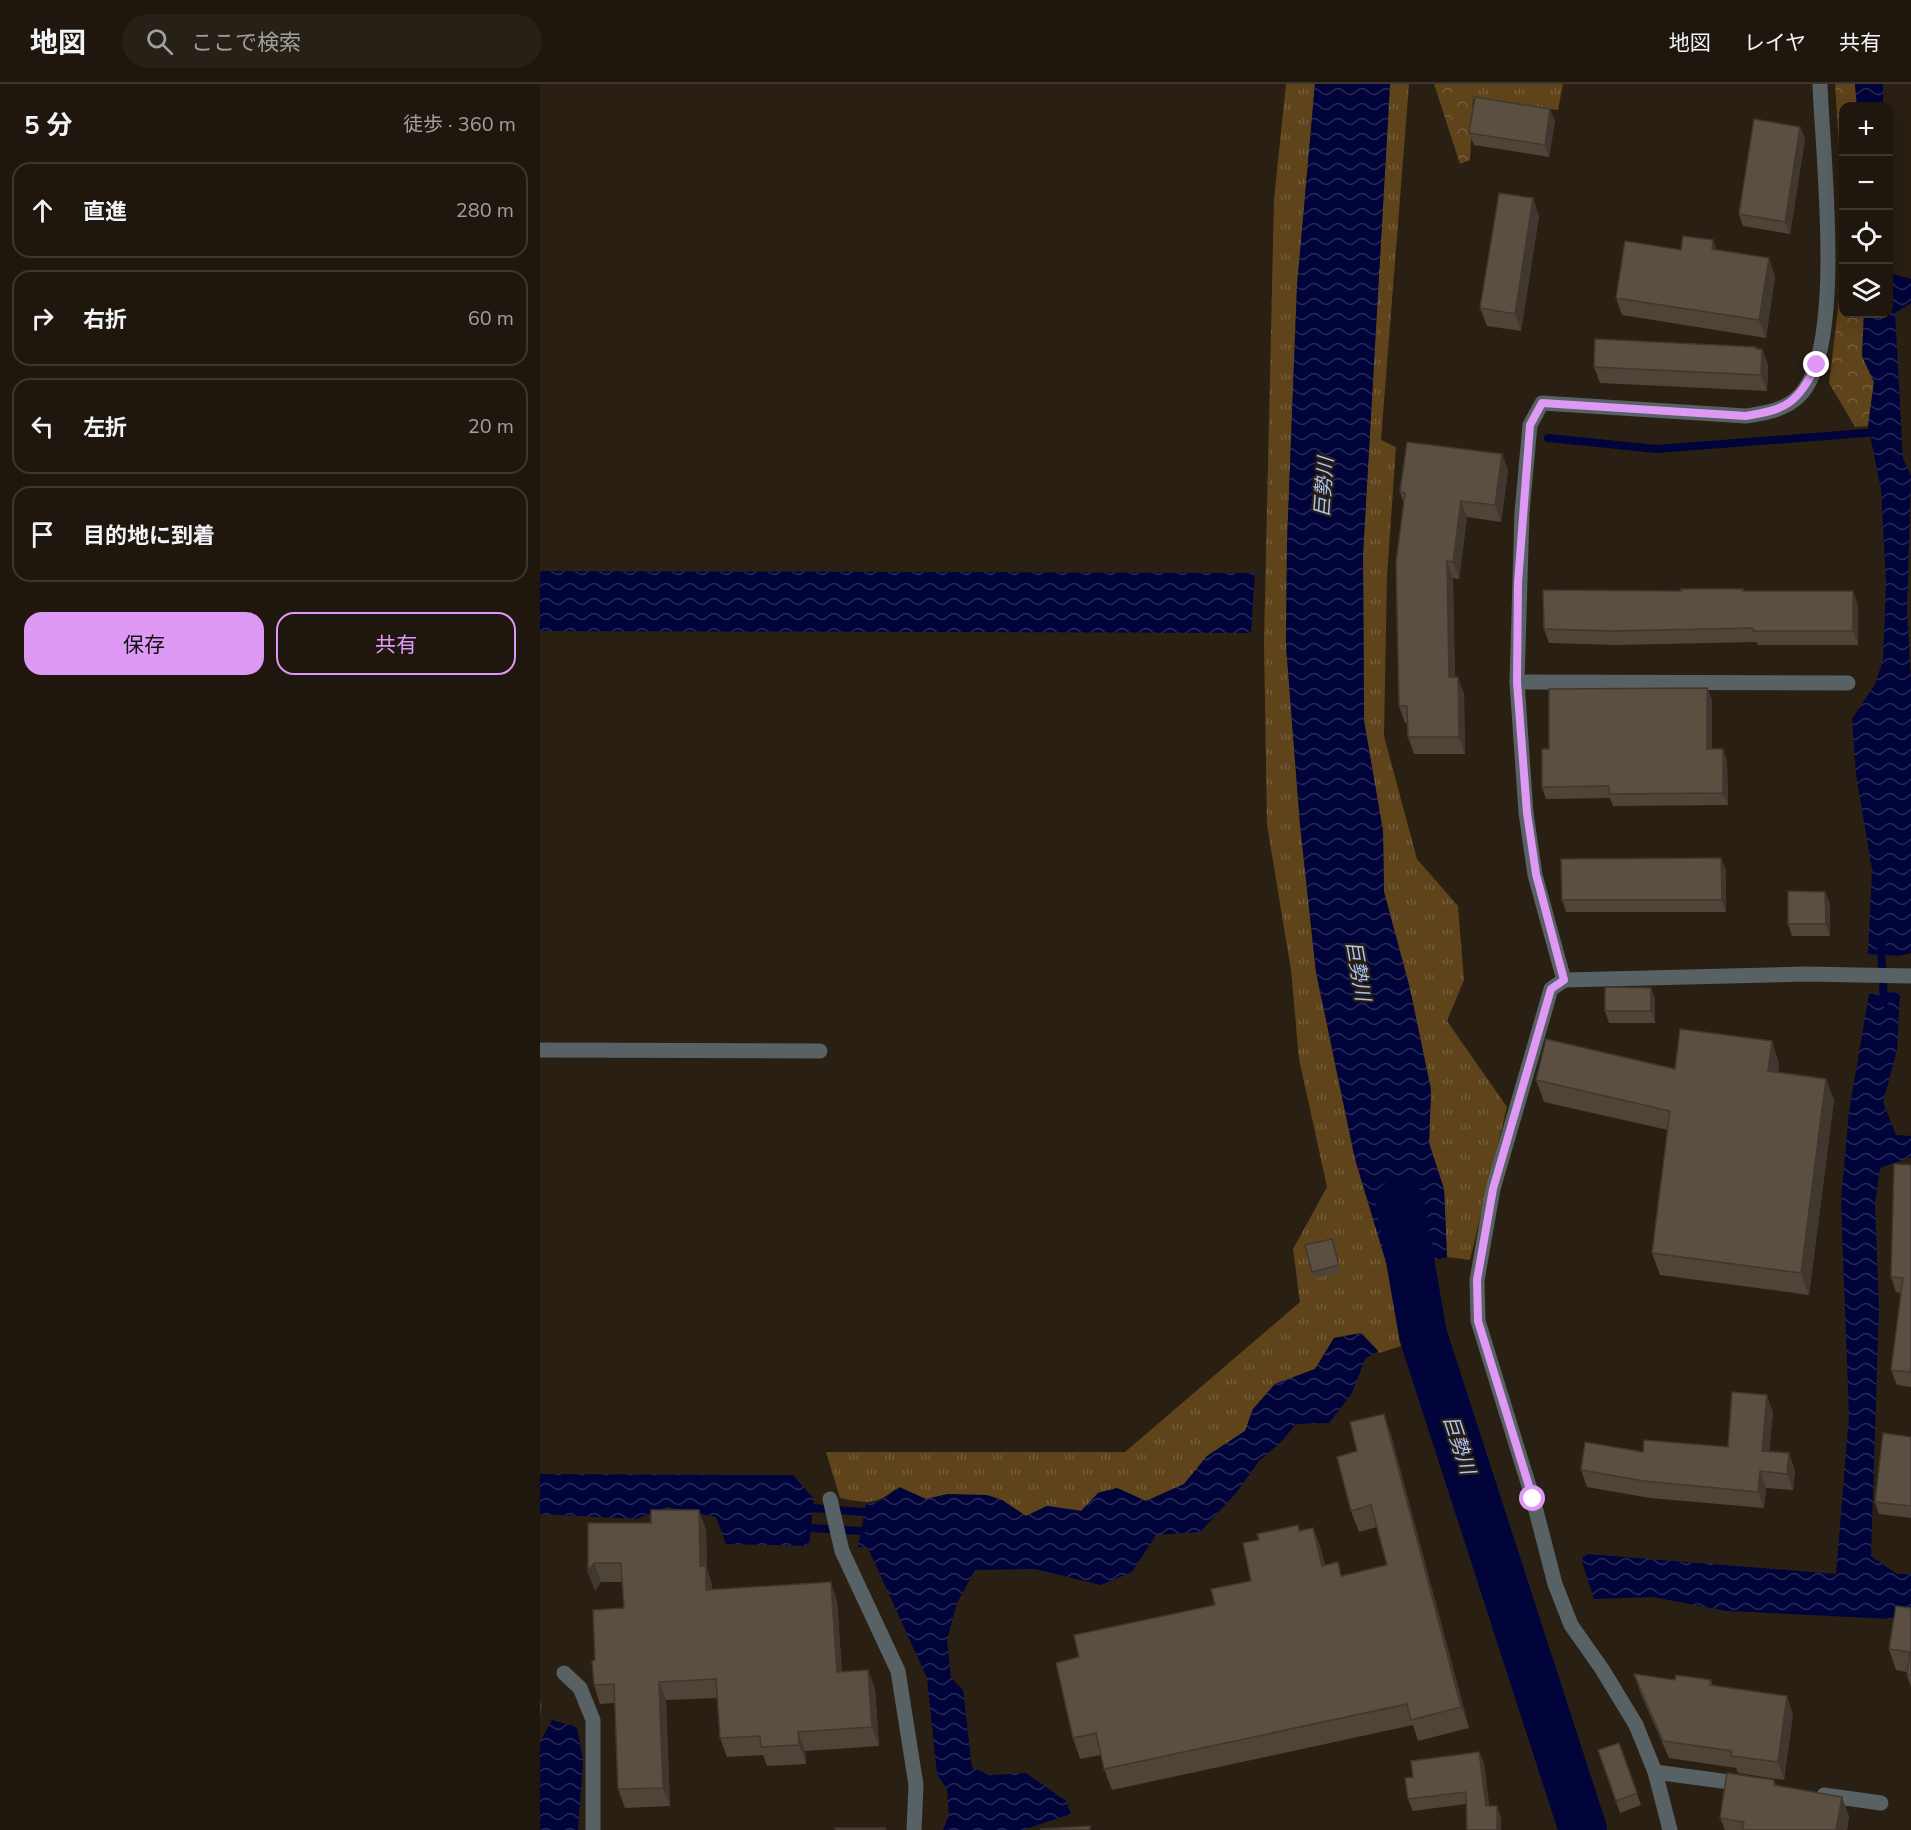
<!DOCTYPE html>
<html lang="ja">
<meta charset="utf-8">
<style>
body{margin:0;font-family:"Nunito Sans","Noto Sans JP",sans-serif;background:#272017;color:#f1f3f6}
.controls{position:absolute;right:18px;top:18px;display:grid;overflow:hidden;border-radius:12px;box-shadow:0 6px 24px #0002}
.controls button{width:54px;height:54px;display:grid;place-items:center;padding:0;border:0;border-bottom:2px solid #3c362e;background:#1f170e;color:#f1f3f6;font:30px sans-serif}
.stop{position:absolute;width:18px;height:18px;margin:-14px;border:4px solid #dd99f4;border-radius:50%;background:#fff}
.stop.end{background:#dd99f4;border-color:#fff;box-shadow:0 2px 6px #0008}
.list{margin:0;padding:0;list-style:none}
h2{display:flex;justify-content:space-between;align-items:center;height:78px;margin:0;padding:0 24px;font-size:26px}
h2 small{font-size:20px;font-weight:400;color:#a19f9e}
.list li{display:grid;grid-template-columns:39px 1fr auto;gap:18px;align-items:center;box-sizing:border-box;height:96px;margin:0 12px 12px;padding:0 12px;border:2px solid #3c362e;border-radius:18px}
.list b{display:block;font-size:22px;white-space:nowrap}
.list em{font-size:20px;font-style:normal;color:#a19f9e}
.actions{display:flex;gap:12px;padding:18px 24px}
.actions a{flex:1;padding:14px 0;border:2px solid #dd99f4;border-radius:18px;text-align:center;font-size:21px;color:#dd99f4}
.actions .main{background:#dd99f4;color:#111}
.icon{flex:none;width:33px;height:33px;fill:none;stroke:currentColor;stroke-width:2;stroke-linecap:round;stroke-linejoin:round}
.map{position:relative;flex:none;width:1371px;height:1746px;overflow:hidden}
header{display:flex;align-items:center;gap:36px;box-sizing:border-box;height:84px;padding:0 30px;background:#1f170e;border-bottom:2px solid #3c362e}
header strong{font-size:28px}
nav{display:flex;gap:33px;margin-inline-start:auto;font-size:21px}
.search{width:420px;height:54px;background:#272017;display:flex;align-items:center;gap:15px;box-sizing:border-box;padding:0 21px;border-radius:33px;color:#a19f9e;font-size:22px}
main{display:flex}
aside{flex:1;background:#1f170e}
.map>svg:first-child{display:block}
.grass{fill:url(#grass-tufts)}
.forest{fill:url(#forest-crowns)}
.water{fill:url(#water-waves)}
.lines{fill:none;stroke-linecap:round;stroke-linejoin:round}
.stream{stroke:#01043a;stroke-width:8}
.river{stroke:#01043a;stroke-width:48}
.minor{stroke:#586164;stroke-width:15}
.tertiary{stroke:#586164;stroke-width:15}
.wall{fill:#4e4438}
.shaded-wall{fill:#40372e}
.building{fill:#5b4f41;stroke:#40372e;stroke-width:1.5}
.route{stroke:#dd99f4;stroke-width:8}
.labels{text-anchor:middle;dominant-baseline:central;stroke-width:4.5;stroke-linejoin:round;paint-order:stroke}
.water-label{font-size:20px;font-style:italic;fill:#abc4f8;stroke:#291f13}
</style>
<header>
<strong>地図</strong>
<div class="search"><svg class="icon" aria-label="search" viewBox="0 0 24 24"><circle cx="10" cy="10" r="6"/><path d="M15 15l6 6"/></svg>ここで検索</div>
<nav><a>地図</a><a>レイヤ</a><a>共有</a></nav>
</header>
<main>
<aside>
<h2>5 分<small>徒歩 · 360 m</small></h2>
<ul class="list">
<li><svg class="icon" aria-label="ahead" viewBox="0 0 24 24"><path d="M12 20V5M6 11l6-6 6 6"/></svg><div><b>直進</b></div><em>280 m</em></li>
<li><svg class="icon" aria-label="right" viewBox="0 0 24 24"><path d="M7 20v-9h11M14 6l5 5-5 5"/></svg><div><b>右折</b></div><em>60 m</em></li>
<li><svg class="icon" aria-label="left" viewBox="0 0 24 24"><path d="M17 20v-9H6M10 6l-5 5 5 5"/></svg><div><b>左折</b></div><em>20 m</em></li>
<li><svg class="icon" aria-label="arrive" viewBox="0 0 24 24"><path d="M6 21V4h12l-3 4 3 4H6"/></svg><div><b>目的地に到着</b></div></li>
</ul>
<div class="actions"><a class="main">保存</a><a>共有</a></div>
</aside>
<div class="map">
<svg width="1371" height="1746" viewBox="0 0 1371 1746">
<defs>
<pattern id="grass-tufts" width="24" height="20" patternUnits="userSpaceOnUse" patternTransform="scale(1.5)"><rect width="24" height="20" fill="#5e431b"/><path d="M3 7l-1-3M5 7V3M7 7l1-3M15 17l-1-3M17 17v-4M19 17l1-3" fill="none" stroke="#765e3c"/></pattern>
<pattern id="forest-crowns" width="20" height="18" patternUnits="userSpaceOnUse" patternTransform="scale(1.5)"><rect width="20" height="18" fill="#5e431b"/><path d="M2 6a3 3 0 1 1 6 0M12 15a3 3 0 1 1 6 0" fill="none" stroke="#765e3c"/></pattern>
<pattern id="water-waves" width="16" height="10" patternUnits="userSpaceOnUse" patternTransform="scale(1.5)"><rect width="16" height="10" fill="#01043a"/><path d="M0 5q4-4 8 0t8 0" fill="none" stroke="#262956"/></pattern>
</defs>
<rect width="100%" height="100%" fill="#291f13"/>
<g class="grass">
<path d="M 746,0 L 775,0 L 757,202 L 747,460 L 746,561 L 760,740 L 776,888 L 815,1075 L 849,1188 L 864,1261 L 840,1269 L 821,1249 L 794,1254 L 775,1285 L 735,1300 L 713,1325 L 705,1347 L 667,1372 L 644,1400 L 606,1417 L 577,1404 L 558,1409 L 542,1427 L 507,1422 L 486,1432 L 462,1416 L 408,1410 L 386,1415 L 359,1403 C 335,1421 329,1420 300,1414 L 286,1368 L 585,1368 L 760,1218 L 753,1165 L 787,1103 L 759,975 L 751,886 L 727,741 L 724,558 L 734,115 Z"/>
<path d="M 850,0 L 869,0 L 841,356 L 856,363 L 847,492 L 844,652 L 877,775 L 918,822 L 924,896 L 907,937 L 967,1023 L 930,1176 L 907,1173 L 904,1105 L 889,1059 L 891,1006 L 870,905 L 844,808 L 843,747 L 824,637 L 823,470 Z"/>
<path d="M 931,0 L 1023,0 L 1018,26 L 933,15 Z"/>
</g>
<g class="forest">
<path d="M 894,0 L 931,0 L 933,15 L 930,76 L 920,80 Z"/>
<path d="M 1295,0 L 1315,0 L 1317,22 L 1304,22 L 1303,121 Z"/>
<path d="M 1303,184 L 1304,230 L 1324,230 L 1322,272 L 1334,298 L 1328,342 L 1315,343 L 1289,299 Z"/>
</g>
<g class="water">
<path d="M 775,0 L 850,0 L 823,470 L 824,637 L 843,747 L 844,808 L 870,905 L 891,1006 L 889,1059 L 904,1105 L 907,1173 L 849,1188 L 815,1075 L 776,888 L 760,740 L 746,561 L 747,460 L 757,202 Z"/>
<path d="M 1315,0 L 1343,0 L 1343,22 L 1317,22 Z"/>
<path d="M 1349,185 L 1351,189 L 1371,195 L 1371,219 L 1355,229 L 1363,374 L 1371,392 L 1367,525 L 1371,598 L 1371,869 L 1359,872 L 1328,870 L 1332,785 L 1316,690 L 1312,635 L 1335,600 L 1343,576 L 1346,498 L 1341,405 L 1328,342 L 1334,298 L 1322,272 L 1324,230 L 1348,230 Z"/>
<path d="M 0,487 L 715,489 L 711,549 L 0,547 Z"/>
<path d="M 1360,908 L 1357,966 L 1343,1018 L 1356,1051 L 1371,1052 L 1371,1073 L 1340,1084 L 1335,1120 L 1339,1224 L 1331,1472 L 1357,1490 L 1371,1490 L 1371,1536 L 1187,1527 L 1113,1513 L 1054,1515 L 1041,1475 L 1047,1470 L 1296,1490 L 1309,1333 L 1301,1116 L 1309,1028 L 1329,910 Z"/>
<path d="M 821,1249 L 838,1267 L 825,1275 L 812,1309 L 789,1339 L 756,1340 L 741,1358 L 719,1377 L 697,1408 L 660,1448 L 616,1451 L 592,1488 L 561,1501 L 495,1485 L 435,1486 L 417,1519 L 407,1556 L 411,1594 L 423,1606 L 432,1684 L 451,1691 L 486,1689 L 526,1717 L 531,1730 L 482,1746 L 403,1746 L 409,1731 L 407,1705 L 397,1690 L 387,1594 L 328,1464 L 318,1463 L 326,1420 L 340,1417 L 359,1403 L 386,1415 L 408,1410 L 447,1411 L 462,1416 L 486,1432 L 507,1422 L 541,1427 L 558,1409 L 577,1404 L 606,1417 L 644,1400 L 667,1372 L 705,1347 L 713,1325 L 735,1300 L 775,1285 L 794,1254 Z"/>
<path d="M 0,1390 L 253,1391 L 274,1415 L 269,1462 L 186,1460 L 176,1433 L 127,1423 L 96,1435 L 0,1430 Z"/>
<path d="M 12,1636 L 37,1643 L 43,1677 L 38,1746 L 0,1746 L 0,1658 Z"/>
</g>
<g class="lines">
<g class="stream">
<path d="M 1008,354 L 1117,365 L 1339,348"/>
<path d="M 1341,860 L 1344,919"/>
<path d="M 273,1424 L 324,1428"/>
<path d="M 270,1444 L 321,1447"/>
</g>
<path class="river" d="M 860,1118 L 883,1251 L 1043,1746"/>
<g class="minor">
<path d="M 977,598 L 1308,599"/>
<path d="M 0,966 L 280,967"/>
<path d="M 290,1415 L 302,1467 L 358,1587 L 376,1701 L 374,1746"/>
<path d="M 24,1589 L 40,1604 L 53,1636 L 53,1746"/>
<path d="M 1115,1688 L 1204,1700"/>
<path d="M 1284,1711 L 1341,1719"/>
<path d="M 1130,1746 L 1115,1688 L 1096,1641 L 1062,1585 L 1031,1541 L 1015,1500 L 993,1415 L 938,1237 L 937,1196 L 953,1105 L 1011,905 L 1024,896 L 995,791 L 986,729 L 977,598 L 982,428 L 990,341 L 1002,319 L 1206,332 C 1225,329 1246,326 1260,311 C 1306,263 1282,67 1280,0"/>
</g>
<path class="tertiary" d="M 1024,896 L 1266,890 L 1371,892"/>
</g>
<g class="wall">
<path d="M 1015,37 L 1009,73 L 934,61 L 929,49 Z"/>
<path d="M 1260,43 L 1265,55 L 1250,150 L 1203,142 L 1199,130 Z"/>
<path d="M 999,132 L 981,247 L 947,242 L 940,224 Z"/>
<path d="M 1173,156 L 1176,166 L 1235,192 L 1226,254 L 1082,231 L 1076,214 L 1141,166 Z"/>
<path d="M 1217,265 L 1222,265 L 1228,281 L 1227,307 L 1060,299 L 1054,283 Z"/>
<path d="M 962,370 L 968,387 L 961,438 L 927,433 L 919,495 L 913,494 L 915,593 L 924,610 L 925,670 L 874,670 L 868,653 L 867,639 L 865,639 L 859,622 L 864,420 L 860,408 Z"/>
<path d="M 1141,507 L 1204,507 L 1318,521 L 1318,561 L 1218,561 L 1217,558 L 1076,561 L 1009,559 L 1004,545 Z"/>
<path d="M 1167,604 L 1172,616 L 1172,665 L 1187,677 L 1188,721 L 1073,722 L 1070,714 L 1006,715 L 1002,703 L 1009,665 Z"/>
<path d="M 1186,786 L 1186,828 L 1026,828 L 1022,816 Z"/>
<path d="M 1285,808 L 1290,820 L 1290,852 L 1252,852 L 1248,840 Z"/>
<path d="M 1111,904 L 1115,916 L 1115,939 L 1069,939 L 1065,927 Z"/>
<path d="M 1239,979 L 1238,988 L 1294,1016 L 1269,1211 L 1120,1191 L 1112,1169 L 1128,1046 L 1004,1018 L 996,996 L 1135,985 Z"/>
<path d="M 1371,1081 L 1371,1303 L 1357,1301 L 1351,1286 L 1361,1209 L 1356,1208 L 1351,1193 Z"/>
<path d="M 792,1155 L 801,1188 L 775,1194 L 772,1188 Z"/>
<path d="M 1233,1328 L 1229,1367 L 1255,1386 L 1253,1406 L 1226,1404 L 1224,1424 L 1110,1414 L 1047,1403 L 1041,1386 L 1188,1363 Z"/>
<path d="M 844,1330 L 851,1351 L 929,1644 L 878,1657 L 873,1641 L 572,1706 L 564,1685 L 561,1671 L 540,1675 L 533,1654 L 539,1573 L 675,1521 L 711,1497 L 719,1456 L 758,1441 L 760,1446 L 773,1444 L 781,1465 L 785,1481 L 803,1492 L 847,1481 L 837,1443 L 819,1448 L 811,1427 L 817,1367 Z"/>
<path d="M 1371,1353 L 1371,1434 L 1339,1430 L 1335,1418 Z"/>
<path d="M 48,1439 L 111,1439 L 166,1445 L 167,1485 L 172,1501 L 172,1506 L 297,1517 L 302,1588 L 328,1586 L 335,1605 L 339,1662 L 265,1667 L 266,1680 L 227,1682 L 223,1671 L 187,1673 L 180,1654 L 178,1614 L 126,1616 L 130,1722 L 85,1724 L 78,1705 L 75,1619 L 60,1620 L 54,1601 L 55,1576 L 84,1524 L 82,1498 L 61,1498 L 55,1507 L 48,1488 Z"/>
<path d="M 1371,1524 L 1371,1603 L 1367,1591 L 1367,1588 L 1356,1586 L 1349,1565 Z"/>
<path d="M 1094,1590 L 1135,1596 L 1171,1596 L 1173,1602 L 1253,1630 L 1244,1696 L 1198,1689 L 1196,1684 L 1129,1674 L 1100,1608 Z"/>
<path d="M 1079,1659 L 1101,1721 L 1080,1729 L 1076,1717 Z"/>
<path d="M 939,1668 L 944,1680 L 949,1722 L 957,1722 L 961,1734 L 926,1720 L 873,1727 L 868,1715 L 873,1693 Z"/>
<path d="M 1234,1696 L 1236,1701 L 1309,1732 L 1307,1746 L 1185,1746 L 1180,1734 Z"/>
</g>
<g class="shaded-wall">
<path d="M 1010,25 L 1015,37 L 1009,73 L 1005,61 Z"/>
<path d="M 1260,43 L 1265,55 L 1250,150 L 1245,138 Z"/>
<path d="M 993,114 L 999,132 L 981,247 L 975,230 Z"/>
<path d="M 1173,156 L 1179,174 L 1172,165 Z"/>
<path d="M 1229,174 L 1235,192 L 1226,254 L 1219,236 Z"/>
<path d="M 1216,263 L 1221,278 L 1222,265 L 1228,281 L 1227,307 L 1221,291 Z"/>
<path d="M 962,370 L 968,387 L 961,438 L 955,421 Z"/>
<path d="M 921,417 L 927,433 L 919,495 L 913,478 Z"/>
<path d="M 907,477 L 913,494 L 915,610 L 909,593 Z"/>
<path d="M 1313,507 L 1318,521 L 1318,561 L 1313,547 Z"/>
<path d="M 918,593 L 924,610 L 925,670 L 919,653 Z"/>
<path d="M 1167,604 L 1172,616 L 1172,677 L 1167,665 Z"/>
<path d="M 1183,665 L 1187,677 L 1188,721 L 1183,709 Z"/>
<path d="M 1181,774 L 1186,786 L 1186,828 L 1182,816 Z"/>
<path d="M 1285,808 L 1290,820 L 1290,852 L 1286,840 Z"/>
<path d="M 1111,904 L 1115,916 L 1115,939 L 1111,927 Z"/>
<path d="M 1232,957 L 1239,979 L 1236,1009 L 1228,987 Z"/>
<path d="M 1286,995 L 1294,1016 L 1269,1211 L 1261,1189 Z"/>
<path d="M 1227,1311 L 1233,1328 L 1228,1384 L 1222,1367 Z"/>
<path d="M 844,1330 L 851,1351 L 929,1644 L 921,1623 Z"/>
<path d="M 1249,1369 L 1255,1386 L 1253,1406 L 1247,1390 Z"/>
<path d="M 1220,1387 L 1226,1404 L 1224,1424 L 1218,1408 Z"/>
<path d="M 159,1426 L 166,1445 L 167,1485 L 172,1501 L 173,1525 L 166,1506 L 160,1482 Z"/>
<path d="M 773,1444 L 781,1465 L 789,1503 L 782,1482 Z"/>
<path d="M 54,1479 L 61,1498 L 55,1507 L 48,1488 Z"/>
<path d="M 291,1498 L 297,1517 L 303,1607 L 297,1588 Z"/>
<path d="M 328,1586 L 335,1605 L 339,1662 L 332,1643 Z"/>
<path d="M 119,1598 L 126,1616 L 130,1722 L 123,1704 Z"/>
<path d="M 1247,1612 L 1253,1630 L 1244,1696 L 1238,1678 Z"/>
<path d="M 0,1616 L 2,1621 L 0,1633 Z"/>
<path d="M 258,1648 L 265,1667 L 266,1680 L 259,1661 Z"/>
<path d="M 939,1668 L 944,1680 L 951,1734 L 946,1722 Z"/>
<path d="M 1302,1713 L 1309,1732 L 1307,1746 L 1296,1746 Z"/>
<path d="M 957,1722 L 961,1734 L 961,1746 L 957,1746 Z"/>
</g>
<g class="building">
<path d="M 935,13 L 1010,25 L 1005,61 L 929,49 Z"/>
<path d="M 1214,35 L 1260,43 L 1245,138 L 1199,130 Z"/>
<path d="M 959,109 L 993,114 L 975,230 L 940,224 Z"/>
<path d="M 1143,152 L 1173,156 L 1172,165 L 1229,174 L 1219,236 L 1076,214 L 1085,157 L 1141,166 Z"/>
<path d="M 1055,255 L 1216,263 L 1216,265 L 1222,265 L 1221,291 L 1054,283 Z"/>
<path d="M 867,358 L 962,370 L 955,421 L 921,417 L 913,478 L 907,477 L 909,593 L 918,593 L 919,653 L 868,653 L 867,622 L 859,622 L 856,478 L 865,409 L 860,408 Z"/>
<path d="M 1141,505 L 1203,505 L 1203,507 L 1313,507 L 1313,547 L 1213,547 L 1213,544 L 1071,547 L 1004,545 L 1003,506 L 1141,507 Z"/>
<path d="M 1167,604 L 1167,665 L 1183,665 L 1183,709 L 1069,710 L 1069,702 L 1002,703 L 1002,665 L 1009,665 L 1009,605 Z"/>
<path d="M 1181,774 L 1182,816 L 1022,816 L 1021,775 Z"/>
<path d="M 1248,807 L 1285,808 L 1286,840 L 1248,840 Z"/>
<path d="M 1065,903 L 1111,904 L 1111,927 L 1065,927 Z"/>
<path d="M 1140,945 L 1232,957 L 1228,987 L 1286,995 L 1261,1189 L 1112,1169 L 1130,1027 L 996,996 L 1006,955 L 1135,985 Z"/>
<path d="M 1354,1080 L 1371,1081 L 1371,1288 L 1351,1286 L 1363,1194 L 1351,1193 Z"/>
<path d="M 792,1155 L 799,1181 L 772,1188 L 765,1161 Z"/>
<path d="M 1192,1308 L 1227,1311 L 1222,1367 L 1249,1369 L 1247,1390 L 1220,1387 L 1218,1408 L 1104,1397 L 1041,1386 L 1045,1358 L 1103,1368 L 1104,1356 L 1188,1363 Z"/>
<path d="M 844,1330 L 921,1623 L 871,1636 L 867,1620 L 564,1685 L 556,1649 L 533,1654 L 516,1579 L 539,1573 L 534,1551 L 675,1521 L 671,1505 L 711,1497 L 703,1459 L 719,1456 L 717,1450 L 758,1441 L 759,1447 L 773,1444 L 782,1482 L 798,1478 L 801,1492 L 847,1481 L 831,1421 L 811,1427 L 797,1373 L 817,1367 L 810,1338 Z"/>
<path d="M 1343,1349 L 1371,1353 L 1371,1422 L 1335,1418 Z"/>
<path d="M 111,1426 L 159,1426 L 160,1482 L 166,1482 L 166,1506 L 291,1498 L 297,1588 L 328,1586 L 332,1643 L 258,1648 L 259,1661 L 221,1663 L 220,1652 L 180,1654 L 176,1595 L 119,1598 L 123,1704 L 78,1705 L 74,1600 L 54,1601 L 52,1577 L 55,1576 L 53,1526 L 84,1524 L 81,1479 L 54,1479 L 48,1488 L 48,1439 L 111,1439 Z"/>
<path d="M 1356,1522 L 1371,1524 L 1371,1591 L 1367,1591 L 1370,1568 L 1349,1565 Z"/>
<path d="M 1094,1590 L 1135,1596 L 1136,1591 L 1171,1596 L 1170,1601 L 1247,1612 L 1238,1678 L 1191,1672 L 1192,1667 L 1123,1657 Z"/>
<path d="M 1079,1659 L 1097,1709 L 1076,1717 L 1058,1666 Z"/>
<path d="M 939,1668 L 946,1722 L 957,1722 L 957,1746 L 927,1746 L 926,1708 L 868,1715 L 865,1694 L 873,1693 L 871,1677 Z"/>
<path d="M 1187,1689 L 1234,1696 L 1234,1701 L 1302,1713 L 1296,1746 L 1202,1746 L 1204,1738 L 1180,1734 Z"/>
<path d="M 550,1742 L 550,1746 L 501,1746 L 501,1745 Z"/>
<path d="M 295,1744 L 345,1744 L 346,1746 L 295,1746 Z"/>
</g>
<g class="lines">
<path class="route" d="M 993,1415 L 938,1237 L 937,1196 L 953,1105 L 1011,905 L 1024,896 L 996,790 L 987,729 L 977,598 L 978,499 L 990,341 L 1002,319 L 1206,332 C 1249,325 1256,319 1277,281"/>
</g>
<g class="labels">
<g class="water-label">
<text transform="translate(784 403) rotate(-86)">巨勢川</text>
<text transform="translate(818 887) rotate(80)">巨勢川</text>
<text transform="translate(919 1361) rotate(72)">巨勢川</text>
</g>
</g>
</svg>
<div class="controls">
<button>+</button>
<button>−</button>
<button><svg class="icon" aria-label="locate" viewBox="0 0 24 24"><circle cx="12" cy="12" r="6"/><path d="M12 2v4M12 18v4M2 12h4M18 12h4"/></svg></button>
<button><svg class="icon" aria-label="layers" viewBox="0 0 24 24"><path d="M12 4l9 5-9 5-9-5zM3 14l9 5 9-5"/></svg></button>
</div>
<div class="stop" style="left:993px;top:1415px"></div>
<div class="stop end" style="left:1277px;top:281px"></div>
</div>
</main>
